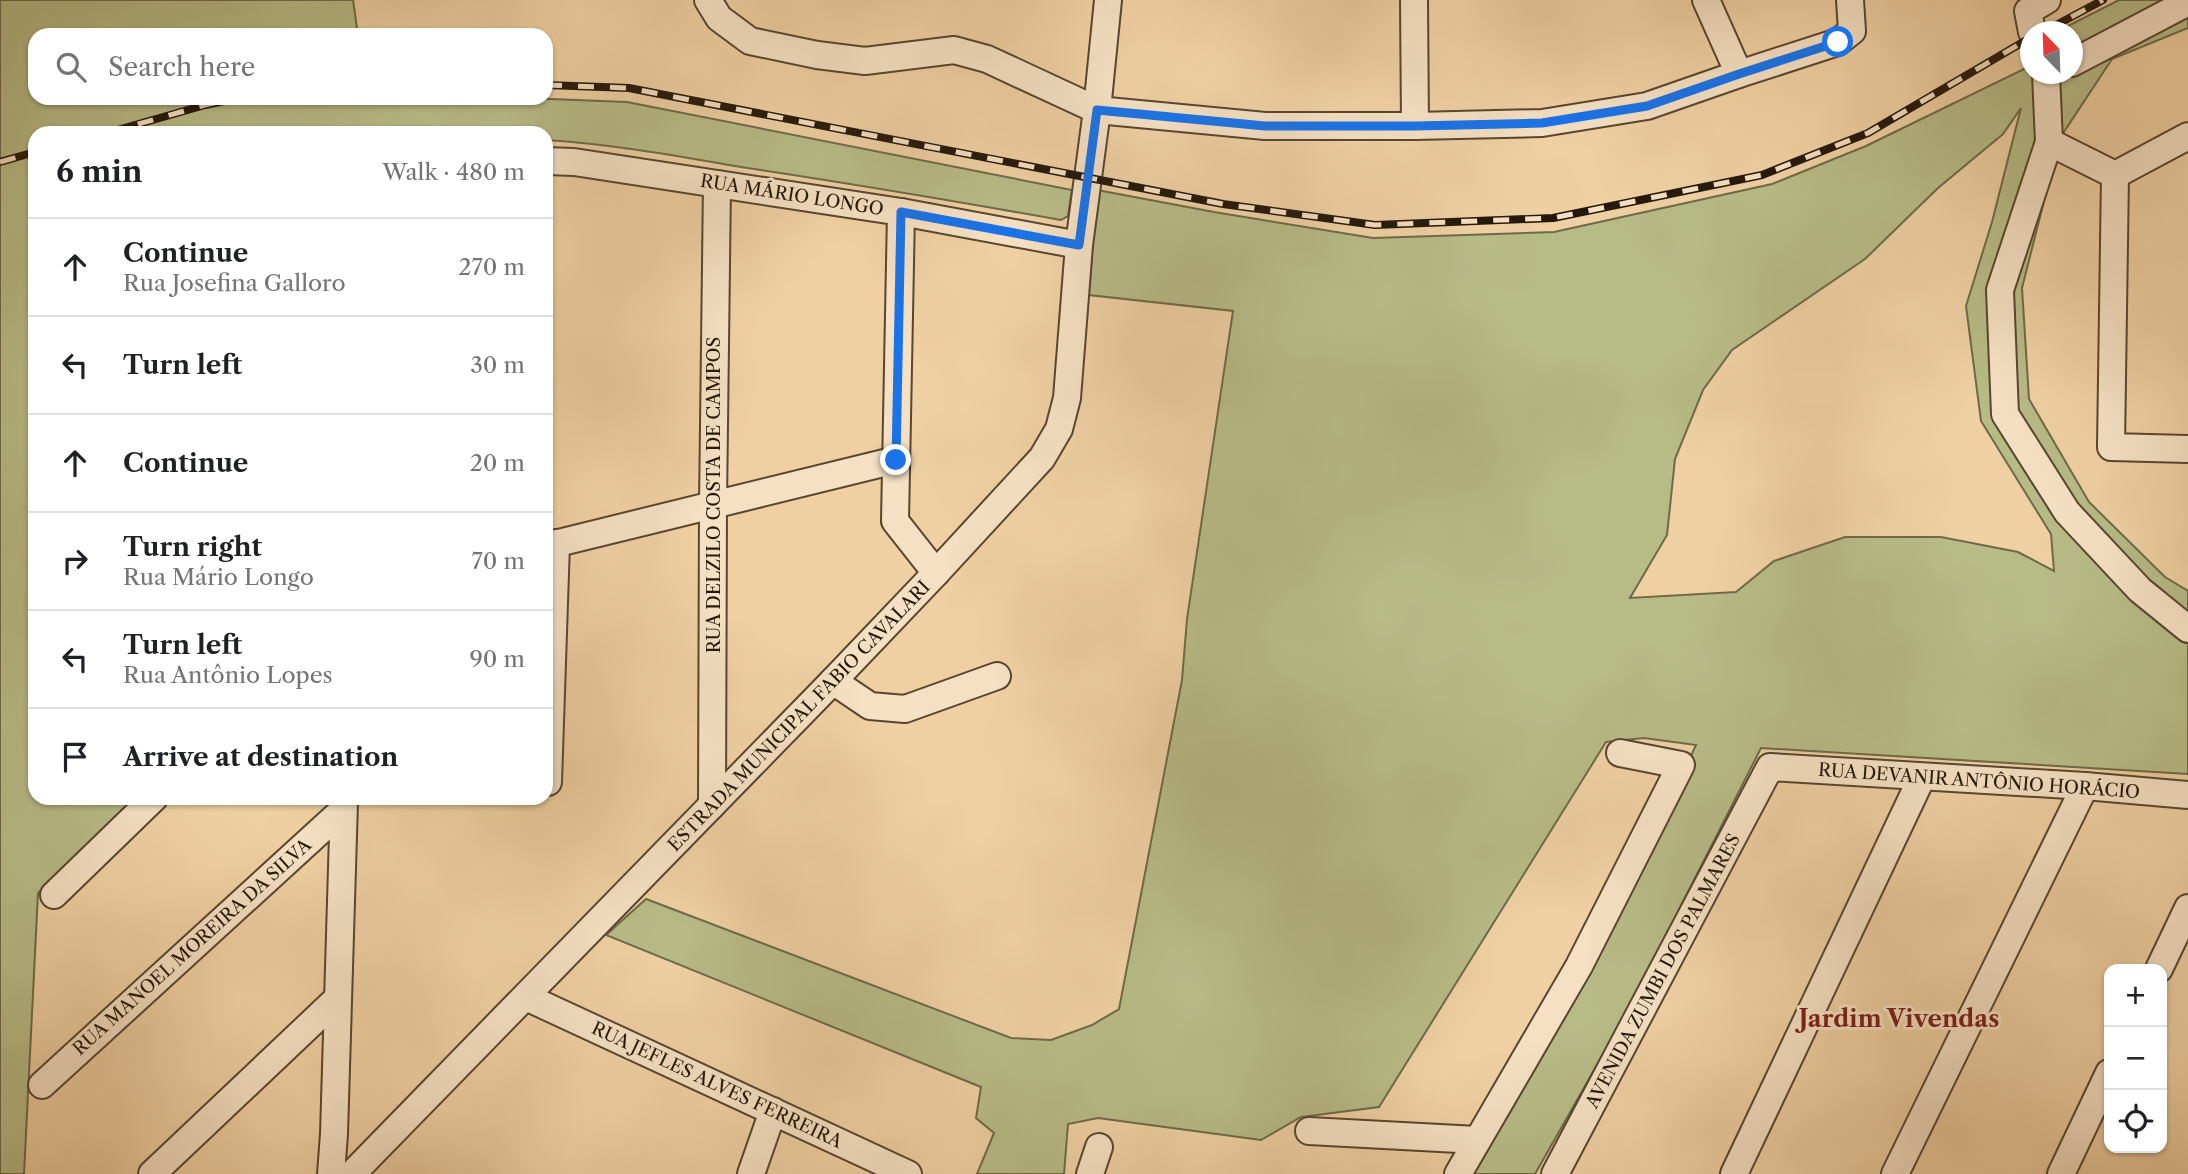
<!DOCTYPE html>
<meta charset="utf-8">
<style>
body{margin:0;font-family:"Libre Caslon Text",serif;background:#f6f6f6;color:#202124}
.controls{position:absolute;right:21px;bottom:21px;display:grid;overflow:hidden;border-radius:14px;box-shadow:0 2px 5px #0004}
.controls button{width:63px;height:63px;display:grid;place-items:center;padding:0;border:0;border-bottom:2px solid #e0e0e0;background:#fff;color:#202124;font:35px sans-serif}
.compass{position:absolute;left:2020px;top:21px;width:63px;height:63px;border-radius:50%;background:#fff;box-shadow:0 2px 5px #0004;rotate:337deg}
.stop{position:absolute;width:21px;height:21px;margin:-16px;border:5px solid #1a73e8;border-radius:50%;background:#fff}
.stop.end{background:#1a73e8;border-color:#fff;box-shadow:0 2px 7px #0008}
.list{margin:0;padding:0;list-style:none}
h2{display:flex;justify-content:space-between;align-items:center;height:91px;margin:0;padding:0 28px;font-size:30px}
h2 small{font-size:23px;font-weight:400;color:#757577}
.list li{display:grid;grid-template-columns:46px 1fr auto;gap:21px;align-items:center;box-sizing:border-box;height:98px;padding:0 28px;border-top:2px solid #e0e0e0}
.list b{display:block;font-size:26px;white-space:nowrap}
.list p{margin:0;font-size:23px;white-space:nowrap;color:#757577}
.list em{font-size:23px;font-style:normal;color:#757577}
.icon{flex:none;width:38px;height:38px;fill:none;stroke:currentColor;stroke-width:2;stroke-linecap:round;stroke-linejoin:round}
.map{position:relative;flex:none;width:2188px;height:1174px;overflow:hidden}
.search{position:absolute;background:#fff;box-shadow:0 2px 5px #0004;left:28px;top:28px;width:525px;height:77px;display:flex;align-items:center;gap:18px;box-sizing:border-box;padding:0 24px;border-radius:21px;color:#757577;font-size:26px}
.panel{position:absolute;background:#fff;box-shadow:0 2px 5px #0004;left:28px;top:126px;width:525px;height:679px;border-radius:21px}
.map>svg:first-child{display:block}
.green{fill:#b7bb86;stroke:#6e6a48;stroke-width:2;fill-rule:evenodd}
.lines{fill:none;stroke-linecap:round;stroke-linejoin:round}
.minor-casing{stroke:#584630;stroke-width:30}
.minor{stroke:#f5e0c3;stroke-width:26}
.rail-casing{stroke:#25180a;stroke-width:8}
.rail{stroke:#f5e0c3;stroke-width:5;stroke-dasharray:16;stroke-linecap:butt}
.route{stroke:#1a73e8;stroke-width:9}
.labels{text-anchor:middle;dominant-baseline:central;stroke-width:6;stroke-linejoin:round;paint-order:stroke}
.street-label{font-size:18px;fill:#25180a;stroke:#f5e0c3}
.district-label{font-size:24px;font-weight:bold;fill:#7a1f14;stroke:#f5e0c3}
</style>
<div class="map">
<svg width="2188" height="1174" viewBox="0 0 2188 1174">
<rect width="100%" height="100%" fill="#efd0a2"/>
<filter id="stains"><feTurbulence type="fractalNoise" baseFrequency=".00286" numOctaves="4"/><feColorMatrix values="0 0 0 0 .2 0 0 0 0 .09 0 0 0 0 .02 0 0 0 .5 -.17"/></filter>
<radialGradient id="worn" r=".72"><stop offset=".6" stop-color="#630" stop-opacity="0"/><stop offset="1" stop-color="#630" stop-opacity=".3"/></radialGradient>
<g class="green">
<path d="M 0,0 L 353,0 L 358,35 L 35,35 L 35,98 L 525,98 L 627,102 L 1072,190 L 1068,216 L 1061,220 C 955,201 848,183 741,167 C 677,156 611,144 546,140 L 546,133 L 35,133 L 35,798 L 136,798 L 38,893 L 24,1174 L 0,1174 Z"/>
<path d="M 2119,0 L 2188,0 L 2188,28 L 2112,59 L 2060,138 L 2022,288 L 2029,399 L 2089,502 L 2165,577 L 2188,591 L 2188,774 L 1761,748 L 1626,1014 L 1535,1174 L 1469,1174 L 1617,914 L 1696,745 L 1644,738 L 1606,742 L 1379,1107 L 1301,1117 L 1261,1140 L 1098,1118 L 1068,1124 L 1064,1174 L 977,1174 L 994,1133 L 976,1118 L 981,1087 L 606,935 L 646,899 L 1011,1038 L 1051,1040 L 1092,1025 L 1119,1009 L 1182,680 L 1187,619 L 1233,311 L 1089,295 L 1097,190 L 1214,212 L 1373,238 L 1554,232 L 1772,184 L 1866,146 L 2030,66 L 2030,74 L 2072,74 L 2072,32 L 2058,31 ZM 2021,108 L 1992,222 L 1966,306 L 1981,421 L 2051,534 L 2054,571 L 2018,552 L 1941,537 L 1845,537 L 1774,561 L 1736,592 L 1630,598 L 1667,535 L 1675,459 L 1703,390 L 1732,350 L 1865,259 L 1938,188 L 2003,134 Z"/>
</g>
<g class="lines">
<g class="minor-casing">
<g id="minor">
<path d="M 708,0 L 719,18 L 750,41 L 817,55 L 865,61 L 954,50 L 987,59 L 1097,110 L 1265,126 L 1415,126 L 1542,123 L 1647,106 L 1739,74 L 1838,42 L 1852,31 L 1850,0"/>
<path d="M 1414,0 L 1415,126"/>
<path d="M 1706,0 L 1739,74"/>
<path d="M 2032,32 L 2028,11 L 2047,0"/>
<path d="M 2072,63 L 2188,2"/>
<path d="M 2046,74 L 2049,142 L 2000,290 L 2005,414 L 2067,512 L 2140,590 L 2188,629"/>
<path d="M 2049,142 L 2115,175 L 2188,136"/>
<path d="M 546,161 L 574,162 L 901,212 L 1079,245"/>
<path d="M 2115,175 L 2111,447 L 2188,449"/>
<path d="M 901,212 L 895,521 L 936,573"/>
<path d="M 546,546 L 896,460"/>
<path d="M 833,681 L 870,706 L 905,709 L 997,676"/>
<path d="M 546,781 L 548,782 L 556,543"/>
<path d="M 712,805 L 713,505 L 717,184"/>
<path d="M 54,895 L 154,798"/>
<path d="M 2159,969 L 2188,908"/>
<path d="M 526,997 L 908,1174"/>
<path d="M 42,1085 L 343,810"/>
<path d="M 1309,1131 L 1477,1140"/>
<path d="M 152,1174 L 338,998"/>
<path d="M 331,1174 L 334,1134 L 344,802"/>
<path d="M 352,1174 L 833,681 L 936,573 L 1042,458 L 1059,429 L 1067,398 L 1079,245 L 1097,110 L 1108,0"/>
<path d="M 751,1174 L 773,1111"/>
<path d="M 1090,1174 L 1099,1147"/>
<path d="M 1458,1174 L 1579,966 L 1681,765 L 1620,753"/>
<path d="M 1555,1174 L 1770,767 L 2085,786 L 2188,795"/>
<path d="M 1734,1174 L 1922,777"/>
<path d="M 1895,1174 L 2085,786"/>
<path d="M 2061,1174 L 2109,1073"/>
</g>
</g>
<use href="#minor" class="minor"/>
<g class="rail-casing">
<g id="rail">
<path d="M 2043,32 L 2103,0"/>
<path d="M 546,85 L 629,88 L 1223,204 L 1375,225 L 1553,218 L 1762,175 L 1868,133 L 2030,38"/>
<path d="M 107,133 L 205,105 L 238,98"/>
<path d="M 0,162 L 35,152"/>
</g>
</g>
<use href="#rail" class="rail"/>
</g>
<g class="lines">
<path class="route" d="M 896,460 L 901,212 L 1079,245 L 1097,110 L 1265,126 L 1415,126 L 1542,123 L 1647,106 L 1739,74 L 1838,42"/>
</g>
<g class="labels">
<g class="street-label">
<text transform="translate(792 195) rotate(9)">RUA MÁRIO LONGO</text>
<text transform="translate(714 495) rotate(-90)">RUA DELZILO COSTA DE CAMPOS</text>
<text transform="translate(799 716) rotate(-46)">ESTRADA MUNICIPAL FABIO CAVALARI</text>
<text transform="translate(1979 781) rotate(4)">RUA DEVANIR ANTÔNIO HORÁCIO</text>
<text transform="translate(192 947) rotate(-42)">RUA MANOEL MOREIRA DA SILVA</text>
<text transform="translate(1663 971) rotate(-62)">AVENIDA ZUMBI DOS PALMARES</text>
<text transform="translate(717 1085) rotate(25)">RUA JEFLES ALVES FERREIRA</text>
</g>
<g class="district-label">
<text x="1899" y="1018">Jardim Vivendas</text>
</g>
</g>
<rect width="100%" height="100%" filter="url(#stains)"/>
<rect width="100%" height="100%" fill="url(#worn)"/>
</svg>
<div class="controls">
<button>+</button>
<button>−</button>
<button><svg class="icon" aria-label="locate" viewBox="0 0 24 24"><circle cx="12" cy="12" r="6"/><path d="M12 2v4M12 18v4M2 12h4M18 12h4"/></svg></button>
</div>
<svg class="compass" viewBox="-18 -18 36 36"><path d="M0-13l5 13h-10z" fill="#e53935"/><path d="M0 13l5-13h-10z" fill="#757577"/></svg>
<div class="stop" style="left:1838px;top:42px"></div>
<div class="stop end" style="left:896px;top:460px"></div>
<div class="search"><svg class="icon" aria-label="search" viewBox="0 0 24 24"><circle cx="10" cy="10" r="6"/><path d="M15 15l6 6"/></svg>Search here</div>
<section class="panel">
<h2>6 min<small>Walk · 480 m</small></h2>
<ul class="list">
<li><svg class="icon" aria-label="ahead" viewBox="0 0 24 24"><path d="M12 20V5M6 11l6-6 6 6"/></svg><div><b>Continue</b><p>Rua Josefina Galloro</p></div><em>270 m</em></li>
<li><svg class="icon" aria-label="left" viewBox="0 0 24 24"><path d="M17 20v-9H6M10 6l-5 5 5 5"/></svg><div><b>Turn left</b></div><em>30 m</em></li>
<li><svg class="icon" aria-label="ahead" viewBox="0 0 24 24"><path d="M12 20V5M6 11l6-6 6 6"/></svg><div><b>Continue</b></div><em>20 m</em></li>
<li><svg class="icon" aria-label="right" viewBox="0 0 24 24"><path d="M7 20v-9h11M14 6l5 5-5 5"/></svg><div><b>Turn right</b><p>Rua Mário Longo</p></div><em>70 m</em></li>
<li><svg class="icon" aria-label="left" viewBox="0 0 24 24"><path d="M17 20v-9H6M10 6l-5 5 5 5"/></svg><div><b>Turn left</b><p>Rua Antônio Lopes</p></div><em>90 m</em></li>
<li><svg class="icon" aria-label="arrive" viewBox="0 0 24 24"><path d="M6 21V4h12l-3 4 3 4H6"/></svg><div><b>Arrive at destination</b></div></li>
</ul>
</section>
</div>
